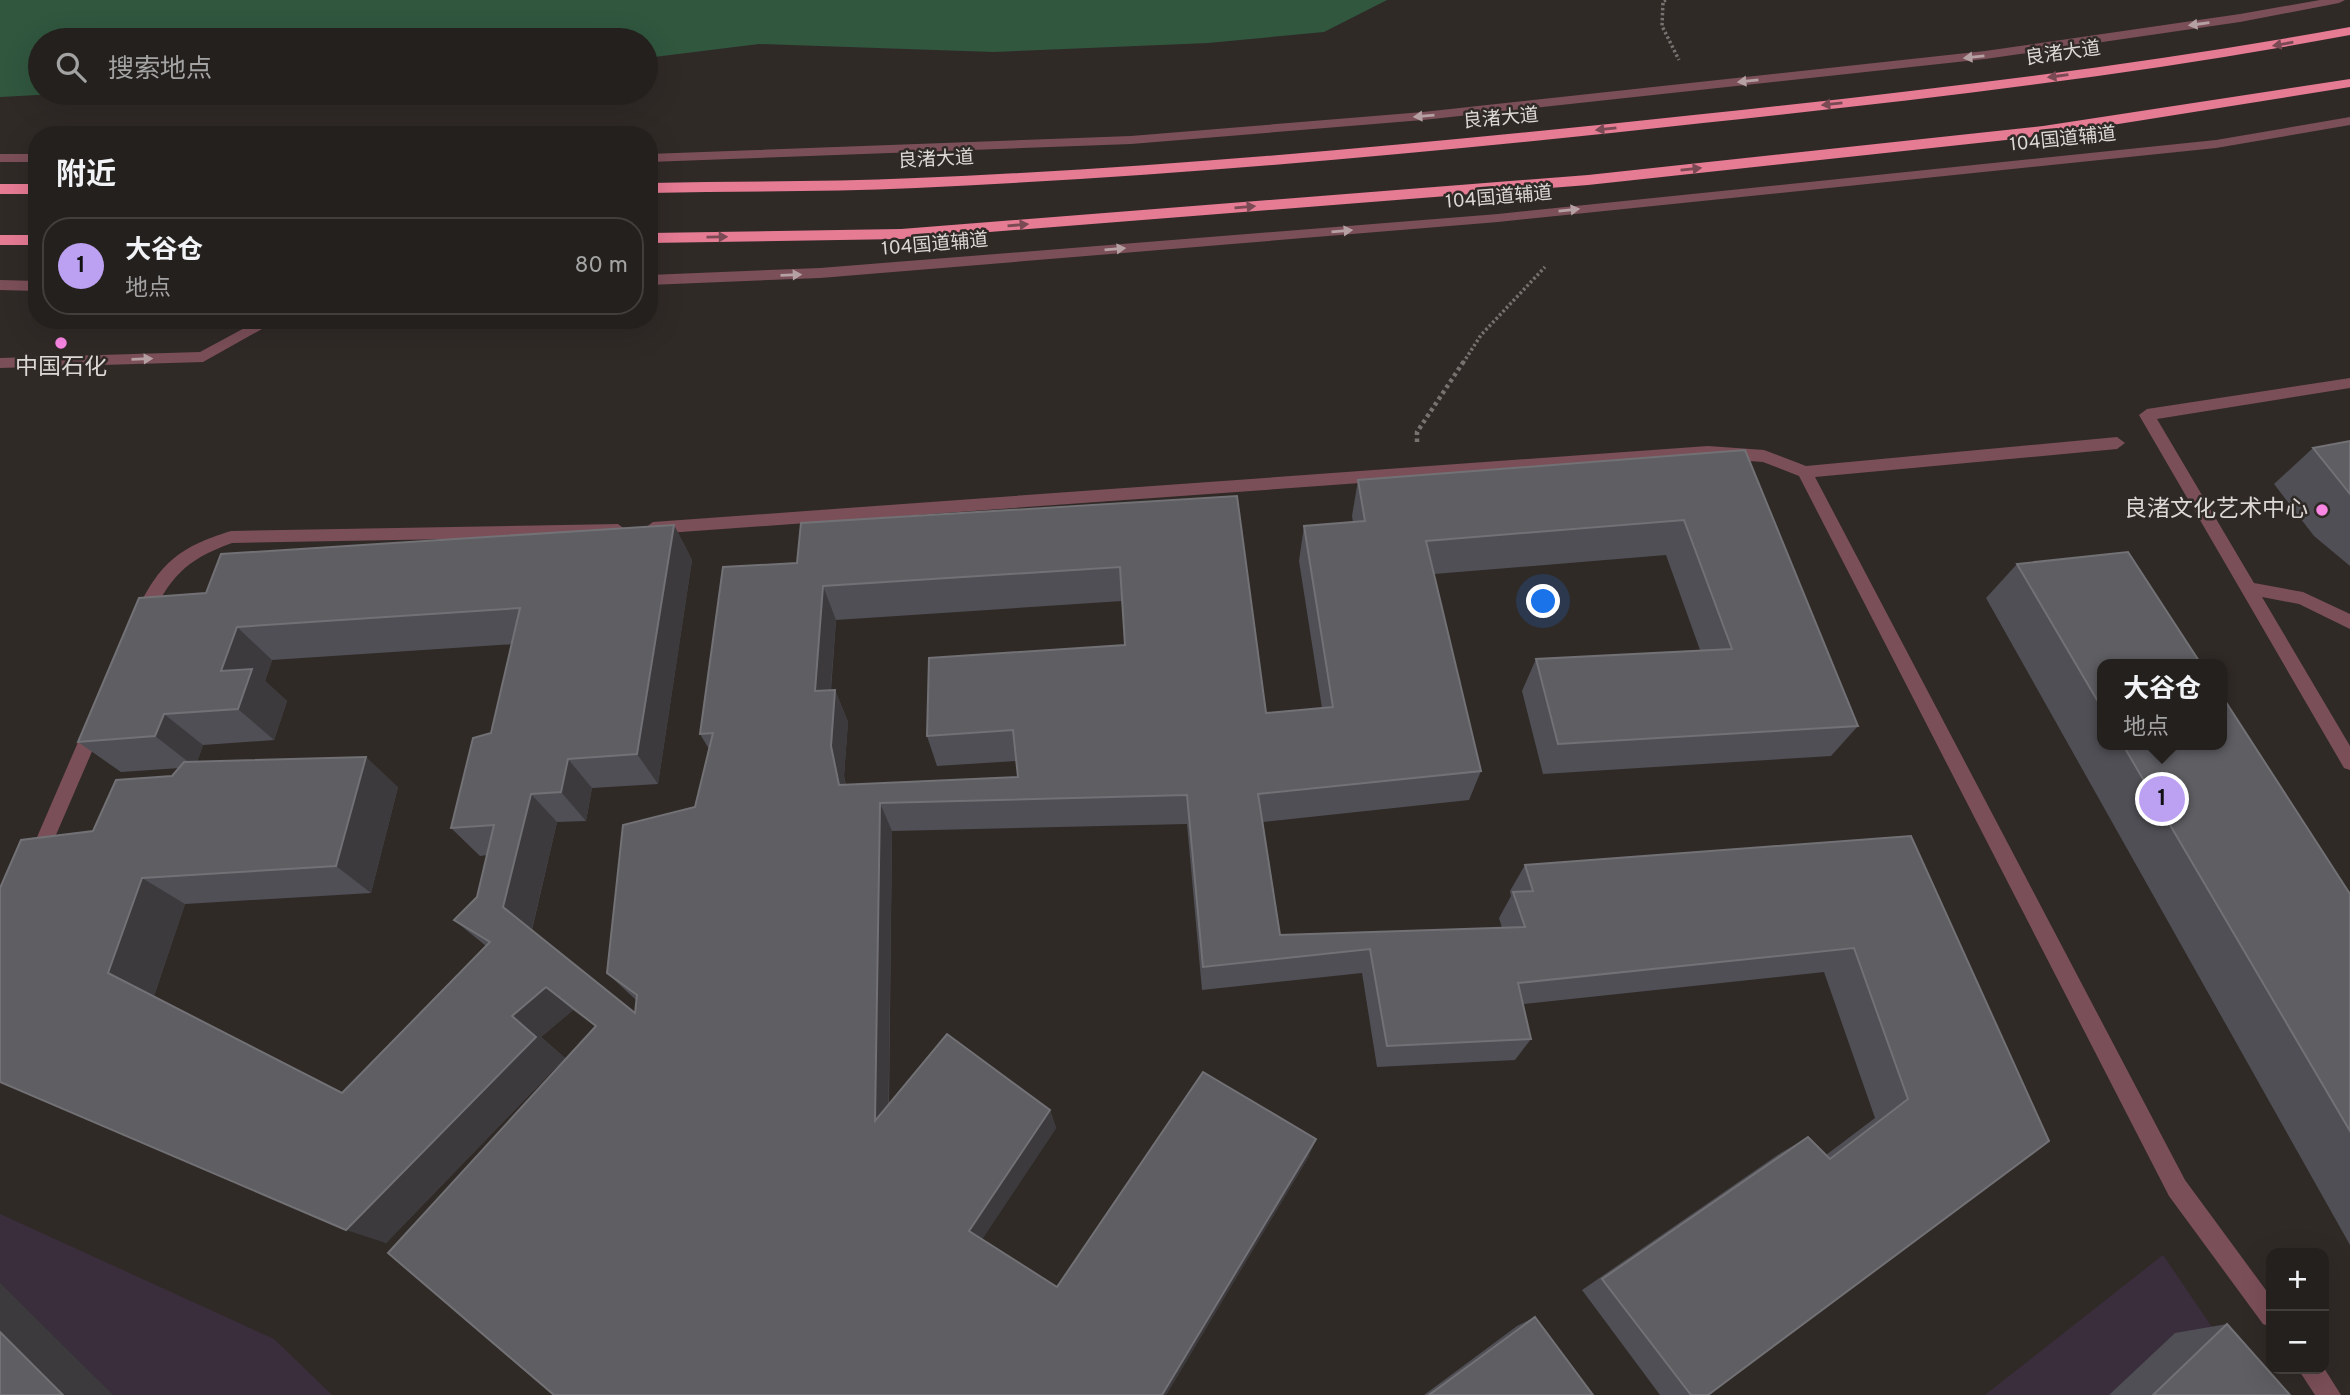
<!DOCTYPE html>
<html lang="zh">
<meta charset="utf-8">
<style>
body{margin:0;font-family:Overpass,"Noto Sans SC",sans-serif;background:#302d2a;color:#f1f3f6}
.controls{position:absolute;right:21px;bottom:21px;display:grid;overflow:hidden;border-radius:14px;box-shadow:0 7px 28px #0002}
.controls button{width:63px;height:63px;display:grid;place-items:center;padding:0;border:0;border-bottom:2px solid #413e3b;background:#24201d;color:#f1f3f6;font:35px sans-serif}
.you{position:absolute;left:1544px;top:602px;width:24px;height:24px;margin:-18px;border:5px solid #fff;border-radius:50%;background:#1a73e8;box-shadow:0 0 0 10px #1a73e833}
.badge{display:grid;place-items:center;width:46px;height:46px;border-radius:50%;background:#bca0f2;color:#111;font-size:23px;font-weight:700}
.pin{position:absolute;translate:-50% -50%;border:4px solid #fff;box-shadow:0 2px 7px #0006}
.popup{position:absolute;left:2097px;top:659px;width:130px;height:91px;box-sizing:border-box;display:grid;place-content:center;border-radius:14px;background:#24201d;filter:drop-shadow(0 2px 5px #0005);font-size:23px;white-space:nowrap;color:#a3a3a4}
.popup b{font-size:26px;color:#f1f3f6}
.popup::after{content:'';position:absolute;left:50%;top:100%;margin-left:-14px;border:14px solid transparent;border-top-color:#24201d}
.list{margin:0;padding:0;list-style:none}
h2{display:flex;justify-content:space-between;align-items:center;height:91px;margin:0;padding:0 28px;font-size:30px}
h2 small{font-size:23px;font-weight:400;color:#a3a3a4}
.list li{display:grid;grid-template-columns:46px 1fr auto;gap:21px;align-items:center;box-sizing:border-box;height:98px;margin:0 14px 14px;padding:0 14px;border:2px solid #413e3b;border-radius:28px}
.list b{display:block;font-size:26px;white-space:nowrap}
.list p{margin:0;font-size:23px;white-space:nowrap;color:#a3a3a4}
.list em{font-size:23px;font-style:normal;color:#a3a3a4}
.icon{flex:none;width:38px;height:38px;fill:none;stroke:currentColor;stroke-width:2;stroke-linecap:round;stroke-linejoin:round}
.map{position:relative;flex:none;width:2350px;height:1395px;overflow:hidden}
.search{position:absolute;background:#24201d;box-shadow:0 7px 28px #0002;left:28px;top:28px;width:630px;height:77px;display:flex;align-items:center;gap:18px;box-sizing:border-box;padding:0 24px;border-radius:38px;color:#a3a3a4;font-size:26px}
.panel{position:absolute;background:#24201d;box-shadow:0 7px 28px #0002;left:28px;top:126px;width:630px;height:203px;border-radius:28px}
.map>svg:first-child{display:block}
.commercial{fill:#3a2e3d}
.green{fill:#31573f}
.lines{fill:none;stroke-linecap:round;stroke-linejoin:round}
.path-far1{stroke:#777270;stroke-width:3.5;stroke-dasharray:2.5 2.5;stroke-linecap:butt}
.path{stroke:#777270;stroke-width:4.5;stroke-dasharray:3.5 3.5;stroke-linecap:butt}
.lane{fill:#7b4f58;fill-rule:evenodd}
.highway{fill:#e67b94;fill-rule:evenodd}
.wall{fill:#4f4f55;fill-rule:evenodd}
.shaded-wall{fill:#3c3a3d}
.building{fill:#5e5e63;stroke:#727175;stroke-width:2;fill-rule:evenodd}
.oneway{fill:#b5a1a4}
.oneway2{fill:#794a53}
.poi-dot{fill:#fb87e5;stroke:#302a27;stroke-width:2.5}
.labels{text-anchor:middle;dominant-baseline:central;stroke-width:5;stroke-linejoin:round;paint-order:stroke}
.far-street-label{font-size:19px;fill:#dcd8d6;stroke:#302a27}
.poi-label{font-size:23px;fill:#dcd8d6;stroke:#302a27}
</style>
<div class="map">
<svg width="2350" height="1395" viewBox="0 0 2350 1395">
<rect width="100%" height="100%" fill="#302a27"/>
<g class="commercial">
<path d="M 0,1214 L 274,1339 L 332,1395 L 0,1395 Z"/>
<path d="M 2163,1255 L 2258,1395 L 1985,1395 Z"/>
</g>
<path class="green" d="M 0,0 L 1387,0 L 1324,32 L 1208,43 L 993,52 L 759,44 L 646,58 L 646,40 L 40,40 L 40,93 L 75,93 L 0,97 Z"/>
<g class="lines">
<g class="path-far1">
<path d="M 1666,0 L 1663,1 L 1662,26 L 1679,60"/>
<path d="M 1463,363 L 1481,335 L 1545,267"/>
</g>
<path class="path" d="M 1417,442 L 1417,432 L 1464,361"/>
<g class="lane">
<path d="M 2320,0 L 2345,0 L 2339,3 L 2240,22 L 1985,59 L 1423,120 L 1131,144 L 649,162 L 649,154 L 1131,136 L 1423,112 L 1985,51 L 2240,14 Z"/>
<path d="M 2350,117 L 2350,125 L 2216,148 L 1498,222 L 820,278 L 649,285 L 649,275 L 820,268 L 1498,214 L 2216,140 Z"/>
<rect x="0" y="154" width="37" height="8"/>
<path d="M 0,280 L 37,281 L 37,291 L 0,290 Z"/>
<path d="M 259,320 L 278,320 L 203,362 L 0,368 L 0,358 L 200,352 Z"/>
<path d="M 2350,378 L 2350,388 L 2157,419 L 2254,583 L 2303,592 L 2350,614 L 2350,629 L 2299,604 L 2262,597 L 2350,746 L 2350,770 L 2344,768 L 2139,415 L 2147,409 Z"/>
<path d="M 2117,437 L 2125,443 L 2117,449 L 1815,477 L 2185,1180 L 2271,1297 L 2271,1327 L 2263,1324 L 2169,1196 L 1799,476 L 1763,462 L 1708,458 L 653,534 L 645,528 L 653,522 L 1708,446 L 1764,450 L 1806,466 Z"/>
<path d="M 618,524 L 626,530 L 618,536 L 232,543 C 183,561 171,577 148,622 L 136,622 L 134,617 C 158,565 176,548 231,531 Z"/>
<path d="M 94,718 L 100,721 L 103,726 L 46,858 L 44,864 L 37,867 L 30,864 L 28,858 L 85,726 L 88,721 Z"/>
<path d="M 2324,1368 L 2341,1395 L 2315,1395 L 2298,1369 Z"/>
</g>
<g class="highway">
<path d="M 2350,27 L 2350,35 C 2136,75 1920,100 1703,123 C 1441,152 1179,176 916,188 C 827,192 738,191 649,193 L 649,183 C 738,181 827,182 916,178 C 1179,167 1441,142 1703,114 C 1920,91 2136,66 2350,27 Z"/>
<path d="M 2350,79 L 2350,87 L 2043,136 L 1588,185 L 901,239 L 649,243 L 649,233 L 901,229 L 1588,175 L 2043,126 Z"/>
<rect x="0" y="184" width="37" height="10"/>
<rect x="0" y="235" width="37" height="10"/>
</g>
</g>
<g class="wall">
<path d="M 2350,441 L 2350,566 L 2314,536 L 2274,484 L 2313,448 Z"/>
<path d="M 1745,450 L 1858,726 L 1831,756 L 1543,774 L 1522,691 L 1536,659 L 1700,650 L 1666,555 L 1434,574 L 1481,771 L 1469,800 L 1263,822 L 1280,935 L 1502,928 L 1499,918 L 1511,896 L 1510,891 L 1525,865 L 1911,836 L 2049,1141 L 1708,1395 L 1660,1395 L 1582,1290 L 1779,1154 L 1808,1137 L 1826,1155 L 1875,1118 L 1824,972 L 1523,1004 L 1531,1039 L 1515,1060 L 1377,1067 L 1362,973 L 1202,990 L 1187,824 L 892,831 L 889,1104 L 1050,1110 L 1056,1128 L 982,1239 L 1057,1287 L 1309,1156 L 1166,1395 L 554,1395 L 595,1026 L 573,1010 L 541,1037 L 565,1058 L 386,1243 L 0,1082 L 93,831 L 172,776 L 180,768 L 121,772 L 78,742 L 206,593 L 674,525 L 692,560 L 658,784 L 592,788 L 586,821 L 557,822 L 532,930 L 635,1013 L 636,1000 L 607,973 L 695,807 L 709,749 L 700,734 L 797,563 L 1237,496 L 1266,713 L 1322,708 L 1299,561 L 1304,526 L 1353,522 L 1352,516 L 1358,480 ZM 1122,601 L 1125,645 L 927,736 L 937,766 L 1016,761 L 1018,777 L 846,785 L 844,776 L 848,722 L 835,690 L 831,690 L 836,620 ZM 512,644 L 491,733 L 451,828 L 480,856 L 487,855 L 477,897 L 454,920 L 486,946 L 343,1093 L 154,996 L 185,904 L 371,893 L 398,787 L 197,762 L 203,745 L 274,740 L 287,701 L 265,681 L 272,660 Z"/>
<path d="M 2017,564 L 2103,664 L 2103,745 L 2222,745 L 2350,894 L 2350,1245 L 1986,598 Z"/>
<path d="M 1535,1317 L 1593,1395 L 1424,1395 L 1517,1326 Z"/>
<path d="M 2227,1324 L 2290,1395 L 2109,1395 L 2175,1333 Z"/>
</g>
<g class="shaded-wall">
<path d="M 674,525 L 692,560 L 658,784 L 637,754 Z"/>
<path d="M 823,586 L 836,620 L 828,722 L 815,691 Z"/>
<path d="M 237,627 L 272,660 L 265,681 L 287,701 L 274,740 L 238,709 L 221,671 Z"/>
<path d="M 835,690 L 848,722 L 844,776 L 853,814 L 839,785 L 831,746 Z"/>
<path d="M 164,714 L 203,745 L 195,767 L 155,736 Z"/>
<path d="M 366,757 L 398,787 L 371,893 L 336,866 Z"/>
<path d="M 568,759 L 592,788 L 586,821 L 561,792 Z"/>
<path d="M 531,794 L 557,822 L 531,933 L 503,907 Z"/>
<path d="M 880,803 L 892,831 L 888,1139 L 875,1121 Z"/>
<path d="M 142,878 L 185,904 L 154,996 L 108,973 Z"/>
<path d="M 546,987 L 573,1010 L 541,1037 L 565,1058 L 386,1243 L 346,1230 L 512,1016 Z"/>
<path d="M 1050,1110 L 1056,1128 L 979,1244 L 969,1231 Z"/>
<path d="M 1316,1139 L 1309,1156 L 1166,1395 L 1162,1395 Z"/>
<path d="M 0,1283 L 113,1395 L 63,1395 L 0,1332 Z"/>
</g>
<g class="building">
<path d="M 2350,441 L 2350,494 L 2313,448 Z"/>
<path d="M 1745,450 L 1858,726 L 1558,744 L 1536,659 L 1732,649 L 1684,520 L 1426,541 L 1481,771 L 1258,794 L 1280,935 L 1525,927 L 1513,892 L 1533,891 L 1525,865 L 1911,836 L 2049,1141 L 1708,1395 L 1691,1395 L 1602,1279 L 1808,1137 L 1830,1159 L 1908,1099 L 1854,948 L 1518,983 L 1531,1039 L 1387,1046 L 1370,949 L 1203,967 L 1187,795 L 880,803 L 875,1121 L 947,1034 L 1050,1110 L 969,1231 L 1057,1287 L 1203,1072 L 1316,1139 L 1162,1395 L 554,1395 L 388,1253 L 596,1026 L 546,987 L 512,1016 L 536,1037 L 346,1230 L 0,1082 L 0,888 L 21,840 L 93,831 L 116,780 L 172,776 L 184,762 L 366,757 L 336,866 L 142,878 L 108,973 L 342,1093 L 490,942 L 454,920 L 477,897 L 494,825 L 451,828 L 473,738 L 491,733 L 520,608 L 237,627 L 221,671 L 252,669 L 238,709 L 164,714 L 155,736 L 78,742 L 139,598 L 206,593 L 221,554 L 674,525 L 637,754 L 568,759 L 561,792 L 531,794 L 503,907 L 635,1013 L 637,995 L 607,973 L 623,825 L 695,807 L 713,733 L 700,734 L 723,567 L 797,563 L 801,523 L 1237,496 L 1266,713 L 1333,707 L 1304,526 L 1365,521 L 1358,480 ZM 1120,567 L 1125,645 L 929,658 L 927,736 L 1013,730 L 1018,777 L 839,785 L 831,746 L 835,690 L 815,691 L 823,586 Z"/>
<path d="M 2128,552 L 2201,664 L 2103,664 L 2103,710 L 2017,564 Z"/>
<path d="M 2222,696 L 2350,894 L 2350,1131 L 2123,745 L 2222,745 Z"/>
<path d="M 1535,1317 L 1593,1395 L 1429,1395 Z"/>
<path d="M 2227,1324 L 2290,1395 L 2153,1395 Z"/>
<path d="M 0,1332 L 63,1395 L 0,1395 Z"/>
</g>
<defs><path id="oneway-solid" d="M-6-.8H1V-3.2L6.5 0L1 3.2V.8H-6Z" transform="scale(1.75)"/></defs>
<g class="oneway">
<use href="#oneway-solid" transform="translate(2199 24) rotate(172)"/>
<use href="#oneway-solid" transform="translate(1974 57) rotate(174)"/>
<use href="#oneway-solid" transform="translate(1748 81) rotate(174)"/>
<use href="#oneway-solid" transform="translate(1424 116) rotate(175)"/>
<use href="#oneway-solid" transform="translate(1569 210) rotate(-6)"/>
<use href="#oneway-solid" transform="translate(1342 231) rotate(-5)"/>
<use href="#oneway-solid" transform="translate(1115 249) rotate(-5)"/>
<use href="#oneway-solid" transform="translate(791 275) rotate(-2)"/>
<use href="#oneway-solid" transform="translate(142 359) rotate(-2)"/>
</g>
<g class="oneway2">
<use href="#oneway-solid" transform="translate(2283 44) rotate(170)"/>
<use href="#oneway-solid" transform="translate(2058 76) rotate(172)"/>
<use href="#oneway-solid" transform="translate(1832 104) rotate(174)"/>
<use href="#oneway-solid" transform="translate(1606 129) rotate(174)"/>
<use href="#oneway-solid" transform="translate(1691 169) rotate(-6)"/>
<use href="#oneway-solid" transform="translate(1245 207) rotate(-5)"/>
<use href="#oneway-solid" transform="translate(1018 225) rotate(-5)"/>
<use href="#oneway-solid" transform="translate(717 237) rotate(-1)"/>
</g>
<g class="poi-dot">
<circle cx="61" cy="343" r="7"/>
<circle cx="2322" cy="510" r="7"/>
</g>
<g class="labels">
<g class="far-street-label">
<text transform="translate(2063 54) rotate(-8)">良渚大道</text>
<text transform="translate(1501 119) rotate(-5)">良渚大道</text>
<text transform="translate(2063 140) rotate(-6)">104国道辅道</text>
<text transform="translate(936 160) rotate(-3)">良渚大道</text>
<text transform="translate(1499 198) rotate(-5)">104国道辅道</text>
<text transform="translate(935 245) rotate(-5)">104国道辅道</text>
</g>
<g class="poi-label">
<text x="61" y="368">中国石化</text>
<text x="2308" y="510" text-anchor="end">良渚文化艺术中心</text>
</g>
</g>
</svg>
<div class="controls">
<button>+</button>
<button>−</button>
</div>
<div class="you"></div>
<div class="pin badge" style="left:2162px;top:799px">1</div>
<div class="popup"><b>大谷仓</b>地点</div>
<div class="search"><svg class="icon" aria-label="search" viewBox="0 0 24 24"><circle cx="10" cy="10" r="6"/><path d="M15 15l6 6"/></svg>搜索地点</div>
<section class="panel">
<h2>附近<small></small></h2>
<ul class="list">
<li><span class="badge">1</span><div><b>大谷仓</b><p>地点</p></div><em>80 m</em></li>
</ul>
</section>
</div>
